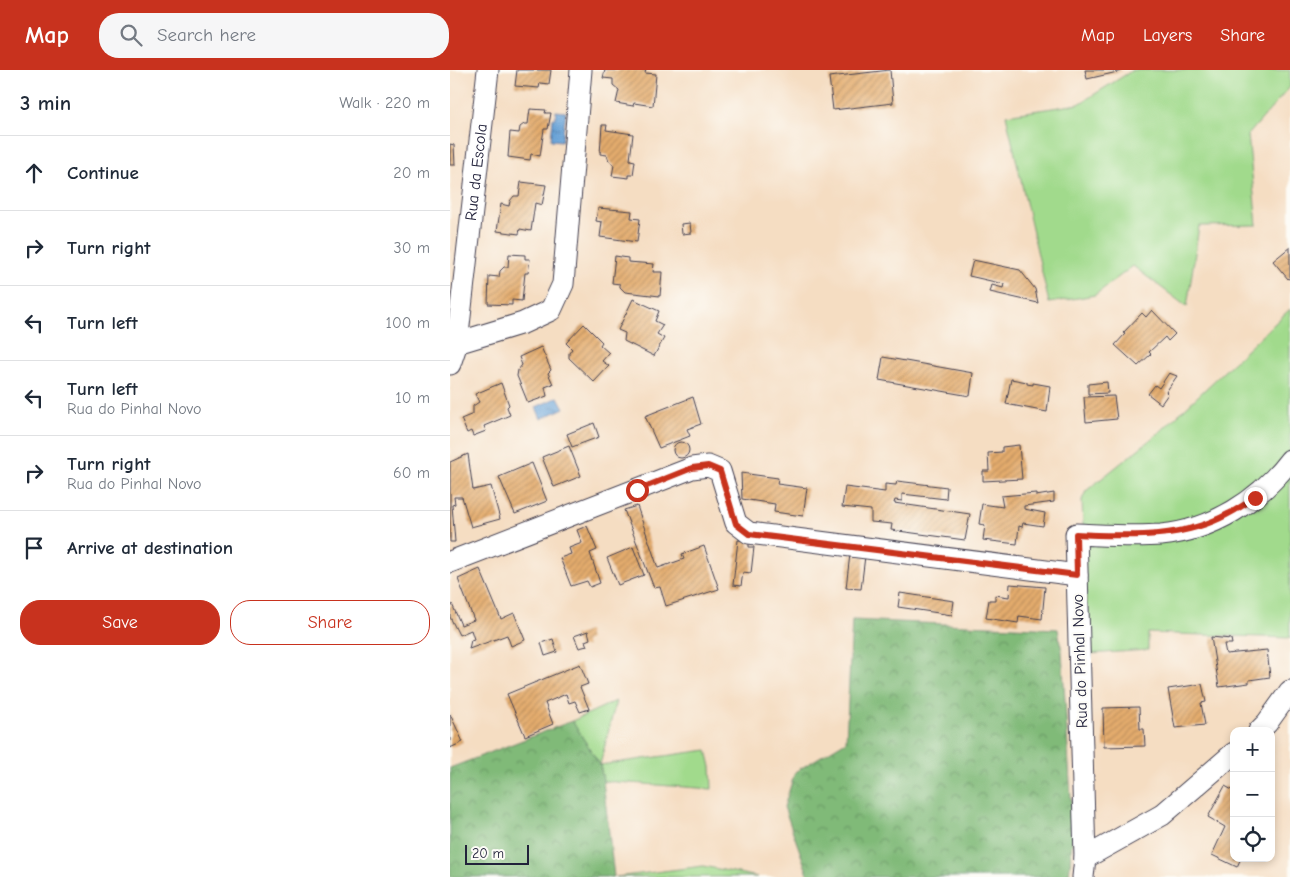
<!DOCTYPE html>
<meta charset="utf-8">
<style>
body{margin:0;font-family:"Comic Neue",sans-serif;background:#f6f6f7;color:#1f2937}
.controls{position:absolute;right:15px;bottom:15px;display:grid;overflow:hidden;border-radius:10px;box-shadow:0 2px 8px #0003}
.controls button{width:45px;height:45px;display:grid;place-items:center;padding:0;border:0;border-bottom:1px solid #e0e1e3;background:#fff;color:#1f2937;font:25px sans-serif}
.scale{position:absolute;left:15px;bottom:12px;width:64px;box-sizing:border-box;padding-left:5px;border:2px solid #22223b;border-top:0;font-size:14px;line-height:18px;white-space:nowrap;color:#22223b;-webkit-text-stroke:4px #fdfcf7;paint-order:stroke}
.stop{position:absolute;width:15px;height:15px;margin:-11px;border:4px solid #c8321e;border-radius:50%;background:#fff}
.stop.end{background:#c8321e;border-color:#fff;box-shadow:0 1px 5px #0008}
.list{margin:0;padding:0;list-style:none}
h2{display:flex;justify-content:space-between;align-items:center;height:65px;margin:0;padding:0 20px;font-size:21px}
h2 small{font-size:16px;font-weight:400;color:#747a83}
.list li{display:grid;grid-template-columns:32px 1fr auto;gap:15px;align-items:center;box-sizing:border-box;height:75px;padding:0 20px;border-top:1px solid #e0e1e3}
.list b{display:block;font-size:19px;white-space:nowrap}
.list p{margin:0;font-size:16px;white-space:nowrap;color:#747a83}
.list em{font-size:16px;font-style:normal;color:#747a83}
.actions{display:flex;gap:10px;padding:15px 20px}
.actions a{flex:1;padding:11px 0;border:1px solid #c8321e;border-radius:20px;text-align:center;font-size:18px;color:#c8321e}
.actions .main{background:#c8321e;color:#fff}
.icon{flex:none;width:28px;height:28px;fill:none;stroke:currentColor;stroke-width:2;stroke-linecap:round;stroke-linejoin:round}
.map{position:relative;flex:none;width:840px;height:807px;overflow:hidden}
header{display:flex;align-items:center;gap:30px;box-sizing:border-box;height:70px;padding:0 25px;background:#c8321e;color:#fff}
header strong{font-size:24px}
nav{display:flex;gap:28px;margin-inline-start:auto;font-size:18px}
.search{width:350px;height:45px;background:#f6f6f7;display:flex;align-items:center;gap:12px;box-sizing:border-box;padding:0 18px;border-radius:20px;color:#747a83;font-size:19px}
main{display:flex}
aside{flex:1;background:#fff}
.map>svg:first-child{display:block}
.grass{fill:#a1da8c;stroke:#627e64}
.forest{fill:url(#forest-crowns);stroke:#516e5a}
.water{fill:url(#water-ripples);stroke:#446188}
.building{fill:url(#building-hatch)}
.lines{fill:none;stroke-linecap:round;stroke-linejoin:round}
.minor-casing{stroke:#423e4f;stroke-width:23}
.minor{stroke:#fff;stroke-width:21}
.route{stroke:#c8321e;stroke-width:6}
.labels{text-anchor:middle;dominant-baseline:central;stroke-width:4.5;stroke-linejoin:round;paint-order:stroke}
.street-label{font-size:16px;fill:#22223b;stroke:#fdfcf7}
</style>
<header>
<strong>Map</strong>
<div class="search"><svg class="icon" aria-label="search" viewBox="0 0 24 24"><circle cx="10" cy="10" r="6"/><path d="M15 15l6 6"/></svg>Search here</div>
<nav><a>Map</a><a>Layers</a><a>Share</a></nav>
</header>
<main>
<aside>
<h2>3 min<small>Walk · 220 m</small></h2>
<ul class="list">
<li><svg class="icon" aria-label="ahead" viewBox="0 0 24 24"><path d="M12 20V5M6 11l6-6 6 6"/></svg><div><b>Continue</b></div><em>20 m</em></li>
<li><svg class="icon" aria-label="right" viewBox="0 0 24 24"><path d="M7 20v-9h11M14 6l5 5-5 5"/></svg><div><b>Turn right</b></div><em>30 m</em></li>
<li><svg class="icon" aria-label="left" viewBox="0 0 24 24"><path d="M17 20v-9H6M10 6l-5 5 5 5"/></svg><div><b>Turn left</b></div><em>100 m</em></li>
<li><svg class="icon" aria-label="left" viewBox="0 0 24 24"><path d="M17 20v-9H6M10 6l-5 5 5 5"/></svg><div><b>Turn left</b><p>Rua do Pinhal Novo</p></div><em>10 m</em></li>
<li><svg class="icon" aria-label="right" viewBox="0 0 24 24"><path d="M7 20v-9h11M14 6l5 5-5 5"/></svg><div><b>Turn right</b><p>Rua do Pinhal Novo</p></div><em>60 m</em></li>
<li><svg class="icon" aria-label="arrive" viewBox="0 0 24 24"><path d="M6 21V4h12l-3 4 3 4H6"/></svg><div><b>Arrive at destination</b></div></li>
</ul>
<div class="actions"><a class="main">Save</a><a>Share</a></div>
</aside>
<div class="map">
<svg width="840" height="807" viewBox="0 0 840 807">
<defs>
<pattern id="forest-crowns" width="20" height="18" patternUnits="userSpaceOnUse" patternTransform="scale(1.25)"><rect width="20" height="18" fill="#80ba78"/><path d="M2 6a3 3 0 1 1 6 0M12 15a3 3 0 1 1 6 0" fill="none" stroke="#689764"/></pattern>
<pattern id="water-ripples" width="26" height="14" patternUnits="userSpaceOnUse" patternTransform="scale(1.25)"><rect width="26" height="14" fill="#66a0d5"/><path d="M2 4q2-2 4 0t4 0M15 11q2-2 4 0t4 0" fill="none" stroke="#5482ae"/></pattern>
<pattern id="building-hatch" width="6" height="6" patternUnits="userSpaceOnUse" patternTransform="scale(1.25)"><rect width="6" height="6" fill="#e4ac6d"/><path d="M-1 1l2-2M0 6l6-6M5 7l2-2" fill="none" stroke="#b88c5b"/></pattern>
</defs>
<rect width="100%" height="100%" fill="#fdfcf7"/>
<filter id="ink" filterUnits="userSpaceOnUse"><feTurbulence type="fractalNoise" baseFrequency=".02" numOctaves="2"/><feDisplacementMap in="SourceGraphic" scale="10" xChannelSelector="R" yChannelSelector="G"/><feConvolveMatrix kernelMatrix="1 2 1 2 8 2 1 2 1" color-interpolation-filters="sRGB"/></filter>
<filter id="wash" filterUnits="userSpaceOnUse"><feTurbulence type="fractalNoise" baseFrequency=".0096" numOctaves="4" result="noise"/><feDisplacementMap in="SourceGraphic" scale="20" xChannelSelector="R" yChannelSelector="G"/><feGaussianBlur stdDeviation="1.12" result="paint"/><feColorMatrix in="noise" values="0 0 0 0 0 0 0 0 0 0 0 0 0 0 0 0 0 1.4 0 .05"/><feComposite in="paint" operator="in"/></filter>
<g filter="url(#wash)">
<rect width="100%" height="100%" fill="#f5ddc2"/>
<g class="grass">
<path d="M 683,0 L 840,0 L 840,17 L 798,65 L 807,155 L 749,156 L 737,237 L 683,196 L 645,225 L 599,233 L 556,45 L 629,34 Z"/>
<path d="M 840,239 L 840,568 L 698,563 L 698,580 L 638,584 L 632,430 L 636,421 L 711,361 Z"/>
<path d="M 166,631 L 150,695 L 257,680 L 261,697 L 262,719 L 153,711 L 150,695 L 122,651 Z"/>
<path d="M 253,796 L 308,807 L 166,807 Z"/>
</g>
<g class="forest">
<path d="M 402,550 L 608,559 L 612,582 L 623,761 L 619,807 L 359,807 L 334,737 L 345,702 L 396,671 Z"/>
<path d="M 122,651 L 150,695 L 153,711 L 164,807 L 0,807 L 0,698 Z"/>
</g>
<g class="water">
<path d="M 106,41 L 116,42 L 112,71 L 101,70 L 103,48 L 105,48 Z"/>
<path d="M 108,327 L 114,338 L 91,349 L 86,337 Z"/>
</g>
<g id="blocks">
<g class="building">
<path d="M 67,0 L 101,0 L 99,14 L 90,13 L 89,18 L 65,16 Z"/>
<path d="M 155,0 L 196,0 L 195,3 L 206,4 L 203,36 L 184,33 L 183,36 L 166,33 L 169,20 L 163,15 L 163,9 L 153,8 Z"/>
<path d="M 440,0 L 443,33 L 383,40 L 379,7 Z"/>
<path d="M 635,0 L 672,0 L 672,1 L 637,9 Z"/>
<path d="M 80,39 L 96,40 L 95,43 L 101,43 L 98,59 L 94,59 L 90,86 L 81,84 L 80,90 L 58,87 L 60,62 L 69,63 L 70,57 L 74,54 L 78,54 Z"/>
<path d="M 152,55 L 157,55 L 156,60 L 183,64 L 180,90 L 185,91 L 183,105 L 179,105 L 179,108 L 162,106 L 164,95 L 159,91 L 157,85 L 150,84 Z"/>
<path d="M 0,74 L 4,75 L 5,95 L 0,95 Z"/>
<path d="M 71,112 L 96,115 L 92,135 L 85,133 L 81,161 L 70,159 L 69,164 L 47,161 L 51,134 L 59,136 L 60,131 L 64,126 L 69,126 Z"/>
<path d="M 148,138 L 182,141 L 181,148 L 190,149 L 187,172 L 150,167 L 152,152 L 146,151 Z"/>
<path d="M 240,153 L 241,163 L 232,164 L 231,154 Z"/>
<path d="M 840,177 L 840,208 L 838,209 L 823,191 Z"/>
<path d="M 59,184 L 75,185 L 75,189 L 80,189 L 78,203 L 75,203 L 72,231 L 62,230 L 62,235 L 38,234 L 39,206 L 49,207 L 50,201 L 54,197 L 58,197 Z"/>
<path d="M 165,186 L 178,188 L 178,192 L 204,194 L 203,202 L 212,202 L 210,226 L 175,222 L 170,217 L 170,214 L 162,213 Z"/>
<path d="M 523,190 L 570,200 L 585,219 L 588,233 L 540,222 L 542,215 L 553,218 L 554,214 L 519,206 Z"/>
<path d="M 183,229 L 209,241 L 205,251 L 213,255 L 207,264 L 214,268 L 204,286 L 174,271 L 175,263 L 168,260 Z"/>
<path d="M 702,240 L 725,264 L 718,271 L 715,267 L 699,282 L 701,284 L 688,296 L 665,275 L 675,264 L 673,263 L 692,243 L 696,247 Z"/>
<path d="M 134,254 L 152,272 L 150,275 L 159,283 L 152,291 L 159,296 L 144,312 L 119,288 L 119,283 L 122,279 L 116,273 Z"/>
<path d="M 91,277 L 101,300 L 98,303 L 103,314 L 95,317 L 97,326 L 78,333 L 67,306 L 68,300 L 72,295 L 69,287 Z"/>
<path d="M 433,287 L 523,303 L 520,326 L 429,310 Z"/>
<path d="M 719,303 L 727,306 L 716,322 L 718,324 L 711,334 L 698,324 L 705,315 L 709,318 Z"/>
<path d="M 561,309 L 577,312 L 577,314 L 583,315 L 583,313 L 600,316 L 597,342 L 556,334 Z"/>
<path d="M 657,312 L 658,323 L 638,324 L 638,314 Z"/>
<path d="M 51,313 L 59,335 L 57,337 L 60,345 L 34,356 L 36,361 L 23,366 L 21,361 L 17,363 L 11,349 L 23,344 L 23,336 L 29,332 L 25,324 Z"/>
<path d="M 664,326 L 667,349 L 636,352 L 634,327 Z"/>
<path d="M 243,327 L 251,354 L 237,359 L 240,366 L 209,378 L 195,346 Z"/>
<path d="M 144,353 L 149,367 L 122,377 L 117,364 Z"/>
<circle cx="231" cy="380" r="8"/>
<path d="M 569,375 L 572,409 L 533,411 L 533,401 L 539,401 L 538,383 L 552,382 L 552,377 Z"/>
<path d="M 119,376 L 131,406 L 104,417 L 92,387 Z"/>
<path d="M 18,384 L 23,420 L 41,416 L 50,449 L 21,457 L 12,427 L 4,427 L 5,434 L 2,435 L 5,472 L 0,472 L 0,392 Z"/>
<path d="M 82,393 L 97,431 L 65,444 L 49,407 Z"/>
<path d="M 291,403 L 328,408 L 327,414 L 357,418 L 353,446 L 324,442 L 325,434 L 292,429 Z"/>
<path d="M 447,411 L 497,417 L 496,429 L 452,424 L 452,431 L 445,430 L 444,433 L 520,444 L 515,470 L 441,460 L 442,454 L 421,452 L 421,440 L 392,437 L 395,417 L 435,422 L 435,414 L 446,415 Z"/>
<path d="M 586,423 L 586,426 L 604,423 L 604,432 L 574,436 L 574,439 L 595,443 L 593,456 L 573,453 L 572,457 L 569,456 L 567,474 L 533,470 L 535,455 L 529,454 L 532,434 L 553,437 L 551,426 Z"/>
<path d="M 187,436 L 208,498 L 234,489 L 232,484 L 254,476 L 269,519 L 216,536 L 210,517 L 204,518 L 174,440 Z"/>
<path d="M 137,456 L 147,480 L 140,483 L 150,513 L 140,517 L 137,511 L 121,516 L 110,488 L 121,484 L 119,478 L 132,473 L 127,460 Z"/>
<path d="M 288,470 L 299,471 L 299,477 L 304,477 L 301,503 L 293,502 L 291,516 L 283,515 Z"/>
<path d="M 183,477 L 194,505 L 168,515 L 157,488 Z"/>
<path d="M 400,484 L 415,486 L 411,519 L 396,518 Z"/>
<path d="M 30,499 L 51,549 L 64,543 L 75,570 L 61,576 L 57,565 L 19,579 L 21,570 L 24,569 L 21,560 L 9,565 L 0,547 L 0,535 L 2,534 L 11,555 L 24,550 L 8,509 Z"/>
<path d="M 560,514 L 595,517 L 592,549 L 569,546 L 568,553 L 536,548 L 539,530 L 545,530 L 545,525 L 559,527 Z"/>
<path d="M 450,523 L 504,531 L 502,545 L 448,537 Z"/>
<path d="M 138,561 L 140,569 L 135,571 L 137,576 L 129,578 L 124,566 Z"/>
<path d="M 761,567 L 781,569 L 782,574 L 774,574 L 776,584 L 817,580 L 820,607 L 799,610 L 799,613 L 769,617 Z"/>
<path d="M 103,569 L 107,582 L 95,586 L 91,573 Z"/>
<path d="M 130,594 L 138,614 L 130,617 L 139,639 L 130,642 L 125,631 L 119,633 L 116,624 L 95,633 L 103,654 L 75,666 L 57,624 Z"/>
<path d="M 752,614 L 756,632 L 751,633 L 755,655 L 725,658 L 718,619 Z"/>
<path d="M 689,637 L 690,659 L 694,659 L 695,676 L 654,677 L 653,638 Z"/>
<path d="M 0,644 L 13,672 L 0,678 Z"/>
<path d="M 775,716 L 784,721 L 784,788 L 791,788 L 787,797 L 762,785 L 775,757 L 758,747 Z"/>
</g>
</g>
</g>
<g filter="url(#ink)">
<use href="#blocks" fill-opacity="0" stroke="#423e4f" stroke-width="1"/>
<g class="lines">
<g class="minor-casing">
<g id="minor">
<path d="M 7,273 L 73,253 L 101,240 L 113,214 L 131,0"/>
<path id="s1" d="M 0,294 L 7,273 L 38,0"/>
<path d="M 0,492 L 242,398 L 258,396 L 270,401 L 286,453 L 299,463 L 627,505"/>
<path d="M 809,661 L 817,653 L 840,621"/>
<path d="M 635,788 L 712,745 L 784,683"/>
<path d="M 633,807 L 635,788 L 626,464 C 654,465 682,467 711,465 C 763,460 809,431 840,390"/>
</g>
</g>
<use href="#minor" class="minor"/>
</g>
</g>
<g class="lines" filter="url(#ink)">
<path class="route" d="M 187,420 L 242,398 L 258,396 L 270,401 L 286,454 L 299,464 L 627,505 L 626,464 C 678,466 731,470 778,444 C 788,439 796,433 805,428"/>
</g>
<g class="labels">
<g class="street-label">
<text stroke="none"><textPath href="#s1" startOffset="194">Rua da Escola</textPath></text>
<text transform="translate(630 591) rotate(-92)">Rua do Pinhal Novo</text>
</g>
</g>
</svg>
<div class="controls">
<button>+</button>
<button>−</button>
<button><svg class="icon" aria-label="locate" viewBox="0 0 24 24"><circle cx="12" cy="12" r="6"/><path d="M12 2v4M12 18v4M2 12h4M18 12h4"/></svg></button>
</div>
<div class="scale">20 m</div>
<div class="stop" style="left:187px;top:420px"></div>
<div class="stop end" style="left:805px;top:428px"></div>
</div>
</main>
